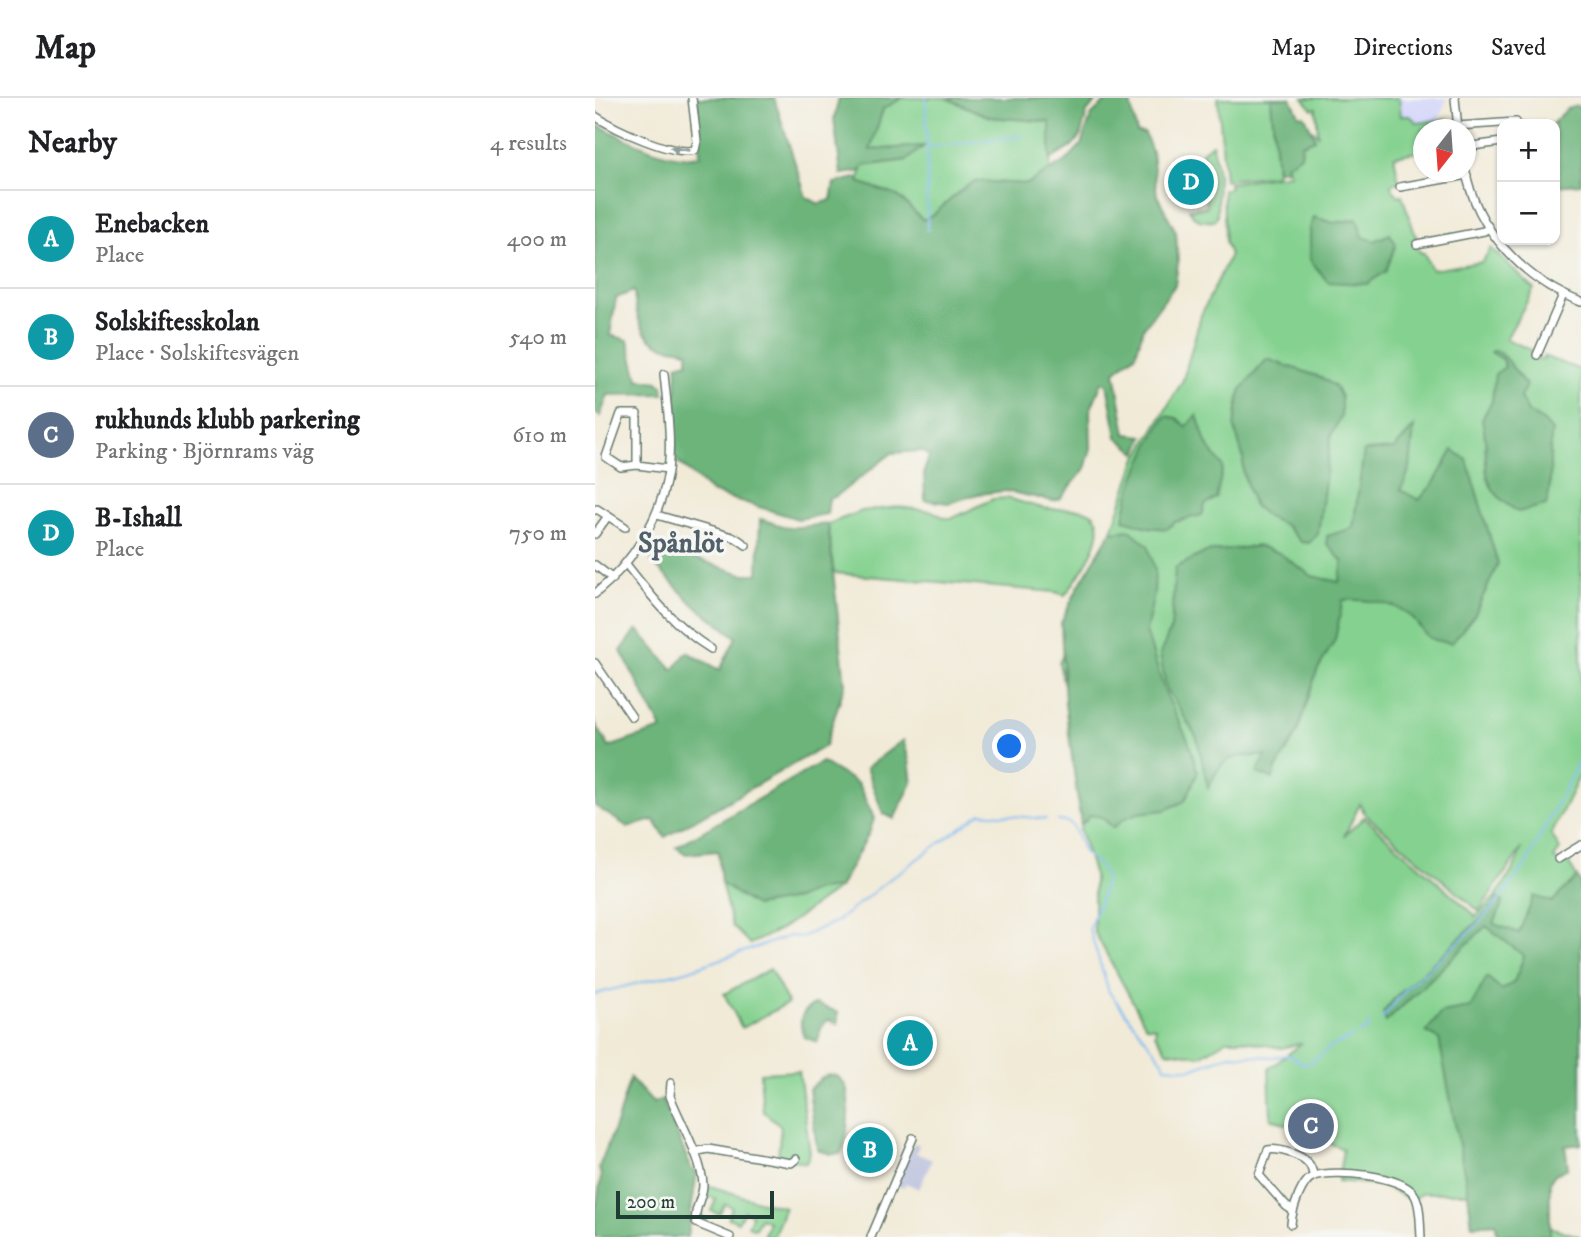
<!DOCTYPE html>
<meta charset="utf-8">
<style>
body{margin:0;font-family:"IM FELL DW Pica",serif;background:#f2f2f2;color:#202124}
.controls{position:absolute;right:21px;top:21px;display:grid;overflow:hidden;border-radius:14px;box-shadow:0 2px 5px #0004}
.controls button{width:63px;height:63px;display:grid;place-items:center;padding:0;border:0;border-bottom:2px solid #e0e0e0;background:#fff;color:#202124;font:35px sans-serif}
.compass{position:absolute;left:818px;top:21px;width:63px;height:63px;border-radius:50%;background:#fff;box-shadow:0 2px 5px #0004;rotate:197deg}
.scale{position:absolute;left:21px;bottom:18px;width:158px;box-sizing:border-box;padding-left:7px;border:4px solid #1f3d34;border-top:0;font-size:19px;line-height:24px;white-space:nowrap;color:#1f3d34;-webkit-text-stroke:5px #f6f6f2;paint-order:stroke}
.you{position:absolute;left:415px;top:649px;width:24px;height:24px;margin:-18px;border:5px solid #fff;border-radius:50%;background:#1a73e8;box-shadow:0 0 0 10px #1a73e833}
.badge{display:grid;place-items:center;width:46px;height:46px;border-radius:50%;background:#c8321e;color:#fff;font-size:23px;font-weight:700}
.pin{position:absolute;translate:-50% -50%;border:4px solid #fff;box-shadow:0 2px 7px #0006}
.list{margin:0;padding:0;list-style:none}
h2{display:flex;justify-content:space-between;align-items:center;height:91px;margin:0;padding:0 28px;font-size:30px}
h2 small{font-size:23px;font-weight:400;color:#757577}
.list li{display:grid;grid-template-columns:46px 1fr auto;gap:21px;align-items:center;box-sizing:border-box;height:98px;padding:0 28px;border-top:2px solid #e0e0e0}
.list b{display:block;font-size:26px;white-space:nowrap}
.list p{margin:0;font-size:23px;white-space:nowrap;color:#757577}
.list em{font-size:23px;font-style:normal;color:#757577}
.map{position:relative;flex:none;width:986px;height:1139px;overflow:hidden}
header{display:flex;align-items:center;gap:42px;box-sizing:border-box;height:98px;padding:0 35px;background:#fff;border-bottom:2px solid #e0e0e0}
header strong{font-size:33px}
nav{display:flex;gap:38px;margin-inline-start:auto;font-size:24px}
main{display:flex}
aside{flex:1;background:#fff}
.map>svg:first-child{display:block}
.built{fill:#d5d8f9}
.industrial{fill:#bdc3de}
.green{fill:#85d290;stroke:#528862;stroke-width:2;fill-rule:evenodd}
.forest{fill:#6cb47a;stroke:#467857;stroke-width:2}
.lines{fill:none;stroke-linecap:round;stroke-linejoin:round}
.stream{stroke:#81bbf2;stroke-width:2}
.minor-casing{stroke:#687a6d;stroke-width:10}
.minor{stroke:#fff;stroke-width:7}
.oneway{fill:#8f9e9a}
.labels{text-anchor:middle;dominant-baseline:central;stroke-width:7;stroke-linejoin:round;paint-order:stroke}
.neighbourhood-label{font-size:28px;font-weight:bold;fill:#51606a;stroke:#f6f6f2}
</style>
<header>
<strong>Map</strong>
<nav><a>Map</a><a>Directions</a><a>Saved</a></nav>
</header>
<main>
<aside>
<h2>Nearby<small>4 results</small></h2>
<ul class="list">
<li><span class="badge" style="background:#0f9aa8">A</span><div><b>Enebacken</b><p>Place</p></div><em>400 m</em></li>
<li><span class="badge" style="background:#0f9aa8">B</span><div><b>Solskiftesskolan</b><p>Place · Solskiftesvägen</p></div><em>540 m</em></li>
<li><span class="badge" style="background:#5c6f8a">C</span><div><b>rukhunds klubb parkering</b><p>Parking · Björnrams väg</p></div><em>610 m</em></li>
<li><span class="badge" style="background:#0f9aa8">D</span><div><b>B-Ishall</b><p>Place</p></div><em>750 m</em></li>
</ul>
</aside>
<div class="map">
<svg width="986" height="1139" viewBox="0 0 986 1139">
<rect width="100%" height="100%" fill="#f6f6f2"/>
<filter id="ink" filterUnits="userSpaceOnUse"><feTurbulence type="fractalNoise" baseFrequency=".0143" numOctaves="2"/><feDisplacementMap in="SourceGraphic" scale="14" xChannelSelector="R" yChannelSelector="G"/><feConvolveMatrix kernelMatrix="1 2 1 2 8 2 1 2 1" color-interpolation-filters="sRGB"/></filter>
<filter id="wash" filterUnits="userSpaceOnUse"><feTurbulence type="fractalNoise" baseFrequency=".00686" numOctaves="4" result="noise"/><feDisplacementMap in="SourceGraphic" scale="28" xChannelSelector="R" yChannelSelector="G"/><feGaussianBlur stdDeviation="1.57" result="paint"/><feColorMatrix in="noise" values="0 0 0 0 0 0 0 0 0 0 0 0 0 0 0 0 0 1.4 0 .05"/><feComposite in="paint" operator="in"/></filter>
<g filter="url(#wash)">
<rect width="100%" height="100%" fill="#f1ead7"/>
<path class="built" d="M 804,0 L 852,0 L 844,22 L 823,25 L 805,19 Z"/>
<path class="industrial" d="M 319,1045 L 324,1047 L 321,1055 L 337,1062 L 324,1091 L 311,1085 L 308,1090 L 301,1087 Z"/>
<g class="green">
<path d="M 307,0 L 351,0 L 395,19 L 456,24 L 455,72 L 432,86 L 380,83 L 371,88 L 339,116 L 327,122 L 303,98 L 263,84 L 268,68 L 312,62 L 327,48 L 275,52 L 288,11 Z"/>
<path d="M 623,0 L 676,0 L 682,77 L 630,82 Z"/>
<path d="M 708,0 L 804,0 L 806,18 L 815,18 L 823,25 L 852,21 L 856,31 L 828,32 L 828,53 L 799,58 L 804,84 L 796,86 L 797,91 L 804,98 L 807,97 L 822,142 L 817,142 L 825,154 L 829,155 L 837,172 L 887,164 L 896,150 L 939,191 L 911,241 L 936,252 L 936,261 L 949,262 L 948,258 L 986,272 L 986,675 L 956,736 L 965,751 L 959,761 L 968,766 L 973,764 L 986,786 L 986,1046 L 970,1048 L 973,1070 L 960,1076 L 955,1083 L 955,1129 L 986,1139 L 940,1139 L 902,1136 L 901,1125 L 877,1127 L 873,1095 L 827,1095 L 817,1102 L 786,1087 L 743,1083 L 748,1051 L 676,1020 L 674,971 L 707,945 L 686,950 L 647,942 L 632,942 L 605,958 L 572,953 L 560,936 L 561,929 L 551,928 L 499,833 L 499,778 L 485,732 L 491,686 L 464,565 L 510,453 L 541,362 L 588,282 L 606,217 L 635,157 L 630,143 L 628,92 L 635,90 L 634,85 L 695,76 L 691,67 L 706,57 L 707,46 L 720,41 L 716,31 L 723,37 L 721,10 L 717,11 ZM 765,706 L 770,716 L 884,813 L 927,750 C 918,776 901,801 880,819 L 880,817 L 769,719 L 749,738 Z"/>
<path d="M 617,46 L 623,75 L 622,119 L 619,123 C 606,124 600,123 594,111 L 612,109 L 607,54 Z"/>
<path d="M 412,400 C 424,403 437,408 449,410 C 463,413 480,408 492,413 C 524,425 481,482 470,497 L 460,494 L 239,475 L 233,426 L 267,413 L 303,409 L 337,413 L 350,420 L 358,420 L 398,401 Z"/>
<path d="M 126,785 L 160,808 L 201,801 L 222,792 L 244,790 L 188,830 L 155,846 L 137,828 Z"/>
<path d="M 175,871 L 193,905 L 147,930 L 129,896 Z"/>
<path d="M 204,973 L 215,1055 L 211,1065 L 183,1058 L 186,1028 L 168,1013 L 165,975 Z"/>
<path d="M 112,1087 L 163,1103 L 190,1109 L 178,1139 L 168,1139 L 174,1124 L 165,1120 L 160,1131 L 153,1128 L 157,1117 L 149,1113 L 143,1124 L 133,1120 L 137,1109 L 130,1106 L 124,1116 L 116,1113 L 121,1101 L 113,1098 L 104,1117 L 112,1121 L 109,1123 L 104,1120 L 104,1108 Z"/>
</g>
<g class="forest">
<path d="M 102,0 L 179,0 L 211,99 L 224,106 L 236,102 L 239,85 L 265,79 L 264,84 L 303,98 L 328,122 L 339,116 L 371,88 L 380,83 L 432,86 L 472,62 L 486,47 L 496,18 L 514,0 L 534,0 L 542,35 L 550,36 L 557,54 L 562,97 L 581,134 L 583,165 L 580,187 L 548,231 L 541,256 L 520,274 L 531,336 L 549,338 L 542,355 L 522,339 L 512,286 L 507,284 L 495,313 L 496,350 L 490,371 L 465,401 L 458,403 L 411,393 L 383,396 L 354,405 L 330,402 L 329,374 L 334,358 L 327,353 L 297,355 L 240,399 L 234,400 L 232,416 L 203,421 L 116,394 L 79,360 L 82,267 L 93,264 L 93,253 C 85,251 73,250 65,247 C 45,239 40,212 39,193 L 21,200 L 15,237 L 33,242 L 43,281 L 63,284 L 68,288 L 69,296 L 13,297 L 5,318 L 0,315 L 0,26 C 29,39 72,65 105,58 Z"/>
<path d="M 244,0 L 307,0 L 288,11 L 275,52 L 329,48 L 312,62 L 268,68 L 267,73 L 246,76 L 239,21 Z"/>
<path d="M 351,0 L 504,0 L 492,14 L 485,39 L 476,49 L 455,62 L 455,24 L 395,19 Z"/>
<path d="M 676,0 L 696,0 L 704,17 L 710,18 L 720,41 L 707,46 L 706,57 L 691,67 L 692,72 L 682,72 Z"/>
<path d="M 981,8 L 986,10 L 986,86 L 960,88 L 960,26 L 957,26 L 972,11 Z"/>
<path d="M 719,119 L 739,125 L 762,121 L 768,139 L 779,143 L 795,136 L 801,146 L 791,173 L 772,186 L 733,184 L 715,162 L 715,130 Z"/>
<path d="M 901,252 C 914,260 920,275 931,287 L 925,299 L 933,314 L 949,324 L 957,333 C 952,357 959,384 951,407 L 923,414 C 876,384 898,366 887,321 L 897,303 L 900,276 L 910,269 L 907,261 L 896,254 Z"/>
<path d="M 672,261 L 725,279 L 741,289 L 746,299 L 746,319 L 736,337 L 723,436 L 714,445 L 706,444 L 690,427 L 672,419 L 658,407 L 648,374 L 648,359 L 639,328 L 645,293 Z"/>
<path d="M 602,317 L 611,345 L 628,369 L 621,400 L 610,407 L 607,417 L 580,424 L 572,431 L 553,429 L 529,422 C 532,392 554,343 571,318 L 582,320 L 591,329 Z"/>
<path d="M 819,329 L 815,370 L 806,392 L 824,402 L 839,385 L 858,352 L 872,362 L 903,466 L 880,516 L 857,545 C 822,541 835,535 813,516 C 798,504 766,501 748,502 L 740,542 L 722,573 L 702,635 L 680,673 L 678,681 L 662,675 L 671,658 C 634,658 630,656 613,690 L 602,640 L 571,589 L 565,556 L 576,530 L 580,470 L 611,454 L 664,448 L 684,455 L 717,478 L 744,484 L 748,464 L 732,446 L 732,438 L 758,430 L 769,353 L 799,351 Z"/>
<path d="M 165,421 L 194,430 L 233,426 L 250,586 L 230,648 L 70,739 L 59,722 L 33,729 L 0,708 L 0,625 L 14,649 L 67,631 L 26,553 L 42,531 L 78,572 L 92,554 L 125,572 L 141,539 L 98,506 L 57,464 L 55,446 L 147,476 L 163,476 Z"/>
<path d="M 535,432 L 553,447 L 560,472 L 559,496 L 551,533 L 569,592 L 593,642 L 603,674 L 590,703 L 570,712 L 543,715 L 530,720 L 518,730 L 507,719 L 495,717 L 486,727 L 470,606 L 466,525 L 483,489 L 516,434 Z"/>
<path d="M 308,642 L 314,662 L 317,685 L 299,721 L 288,715 L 271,670 Z"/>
<path d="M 227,664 L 263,686 L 279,720 L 275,733 L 244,790 L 222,792 L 201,801 L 160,808 L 126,785 L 123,753 L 91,756 L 81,749 Z"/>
<path d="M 982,779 L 986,786 L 986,1046 L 970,1048 L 973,1070 L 960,1076 L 955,1083 L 955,1138 L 902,1136 L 901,1125 L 877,1127 L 873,1095 L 844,941 L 831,934 L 846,915 L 875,910 L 892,879 L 907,892 L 919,884 L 929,858 L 891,828 L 791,924 L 788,915 L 799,901 L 881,825 L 898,808 L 902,800 L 908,804 L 899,826 L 924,835 L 939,798 L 957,804 Z"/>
<path d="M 221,906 L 243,914 L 243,926 L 233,922 L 227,927 L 222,944 L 209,939 C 203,924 205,912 221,906 Z"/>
<path d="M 235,977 L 242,978 C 245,981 248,984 250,987 C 256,999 253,1046 245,1056 L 235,1056 L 222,1051 L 214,991 L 228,979 Z"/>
<path d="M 35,980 L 58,1005 L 67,1001 L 97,1072 L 102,1074 L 92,1139 L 0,1139 L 0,1117 L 6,1079 L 4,1069 L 21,1026 Z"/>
</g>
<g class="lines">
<g class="stream">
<path d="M 331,0 L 332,48"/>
<path d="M 332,133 L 332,49 L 428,38"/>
<path d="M 463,723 L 473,724 L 478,728 L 490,756 L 504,767 L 511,778 L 507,798 L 494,830 L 514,894 L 568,963 L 570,969 L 596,971 L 635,957 L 678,959 L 695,957 L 708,966 L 715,965 L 736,949 L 758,938"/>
<path d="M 0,896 L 91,873 L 195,838 L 206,839 L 242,823 L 296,780 L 386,715 L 451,721"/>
<path d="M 787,921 L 813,889 L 878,831 L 902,805 L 931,766 L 986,659"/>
<path d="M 764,935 L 771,932 L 774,925"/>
</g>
</g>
</g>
<g filter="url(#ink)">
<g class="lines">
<g class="minor-casing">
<g id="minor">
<path d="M 860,0 L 863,31"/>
<path d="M 0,18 C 20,31 77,58 100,52 L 102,43 L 97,0"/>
<path d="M 862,28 L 921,24"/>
<path d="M 870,49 L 907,44"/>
<path d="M 870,70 C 881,132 929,182 986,204"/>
<path d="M 805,89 L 872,77"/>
<path d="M 822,146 L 889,133 L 894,129"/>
<path d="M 942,257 L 968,197"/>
<path d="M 42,367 L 42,316 L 26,316 L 11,359 L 26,369 L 42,367 L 73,371"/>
<path d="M 0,412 L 2,411 L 30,429"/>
<path d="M 62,417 L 141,440 L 151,447"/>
<path d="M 0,436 L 13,418"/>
<path d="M 31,466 C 56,498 80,529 116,551"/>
<path d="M 0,467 L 18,481"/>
<path d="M 0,496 C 37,465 66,421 73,373 C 77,342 72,307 69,276"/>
<path d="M 0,565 L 37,619"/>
<path d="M 963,761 L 986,747"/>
<path d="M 76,985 L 75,998 C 85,1024 107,1060 108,1087 C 108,1100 98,1111 101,1125 L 135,1139"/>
<path d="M 99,1054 L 113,1051 L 196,1065 L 201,1061"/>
<path d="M 697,1112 L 691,1108 L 664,1077 L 673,1052 C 683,1050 708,1057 714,1066 C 717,1070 717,1074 719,1078"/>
<path d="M 696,1126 C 697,1113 706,1083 719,1078 C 740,1071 805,1077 819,1096 C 826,1106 825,1127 826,1139"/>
<path d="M 276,1139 L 318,1040"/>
</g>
</g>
<use href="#minor" class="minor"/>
</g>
<defs><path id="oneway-solid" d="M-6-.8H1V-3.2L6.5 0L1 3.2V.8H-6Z" transform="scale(1.75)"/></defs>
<use class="oneway" href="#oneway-solid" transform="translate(85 51) rotate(-171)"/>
</g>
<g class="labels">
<g class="neighbourhood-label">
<text x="86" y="445">Spånlöt</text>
</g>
</g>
</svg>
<div class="controls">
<button>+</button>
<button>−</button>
</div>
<svg class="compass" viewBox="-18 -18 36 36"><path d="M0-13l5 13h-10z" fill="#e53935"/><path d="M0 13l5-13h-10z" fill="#757577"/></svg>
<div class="scale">200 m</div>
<div class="you"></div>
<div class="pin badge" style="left:315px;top:945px;background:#0f9aa8">A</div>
<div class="pin badge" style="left:275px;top:1052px;background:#0f9aa8">B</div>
<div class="pin badge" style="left:716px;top:1028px;background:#5c6f8a">C</div>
<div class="pin badge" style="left:596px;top:84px;background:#0f9aa8">D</div>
</div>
</main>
